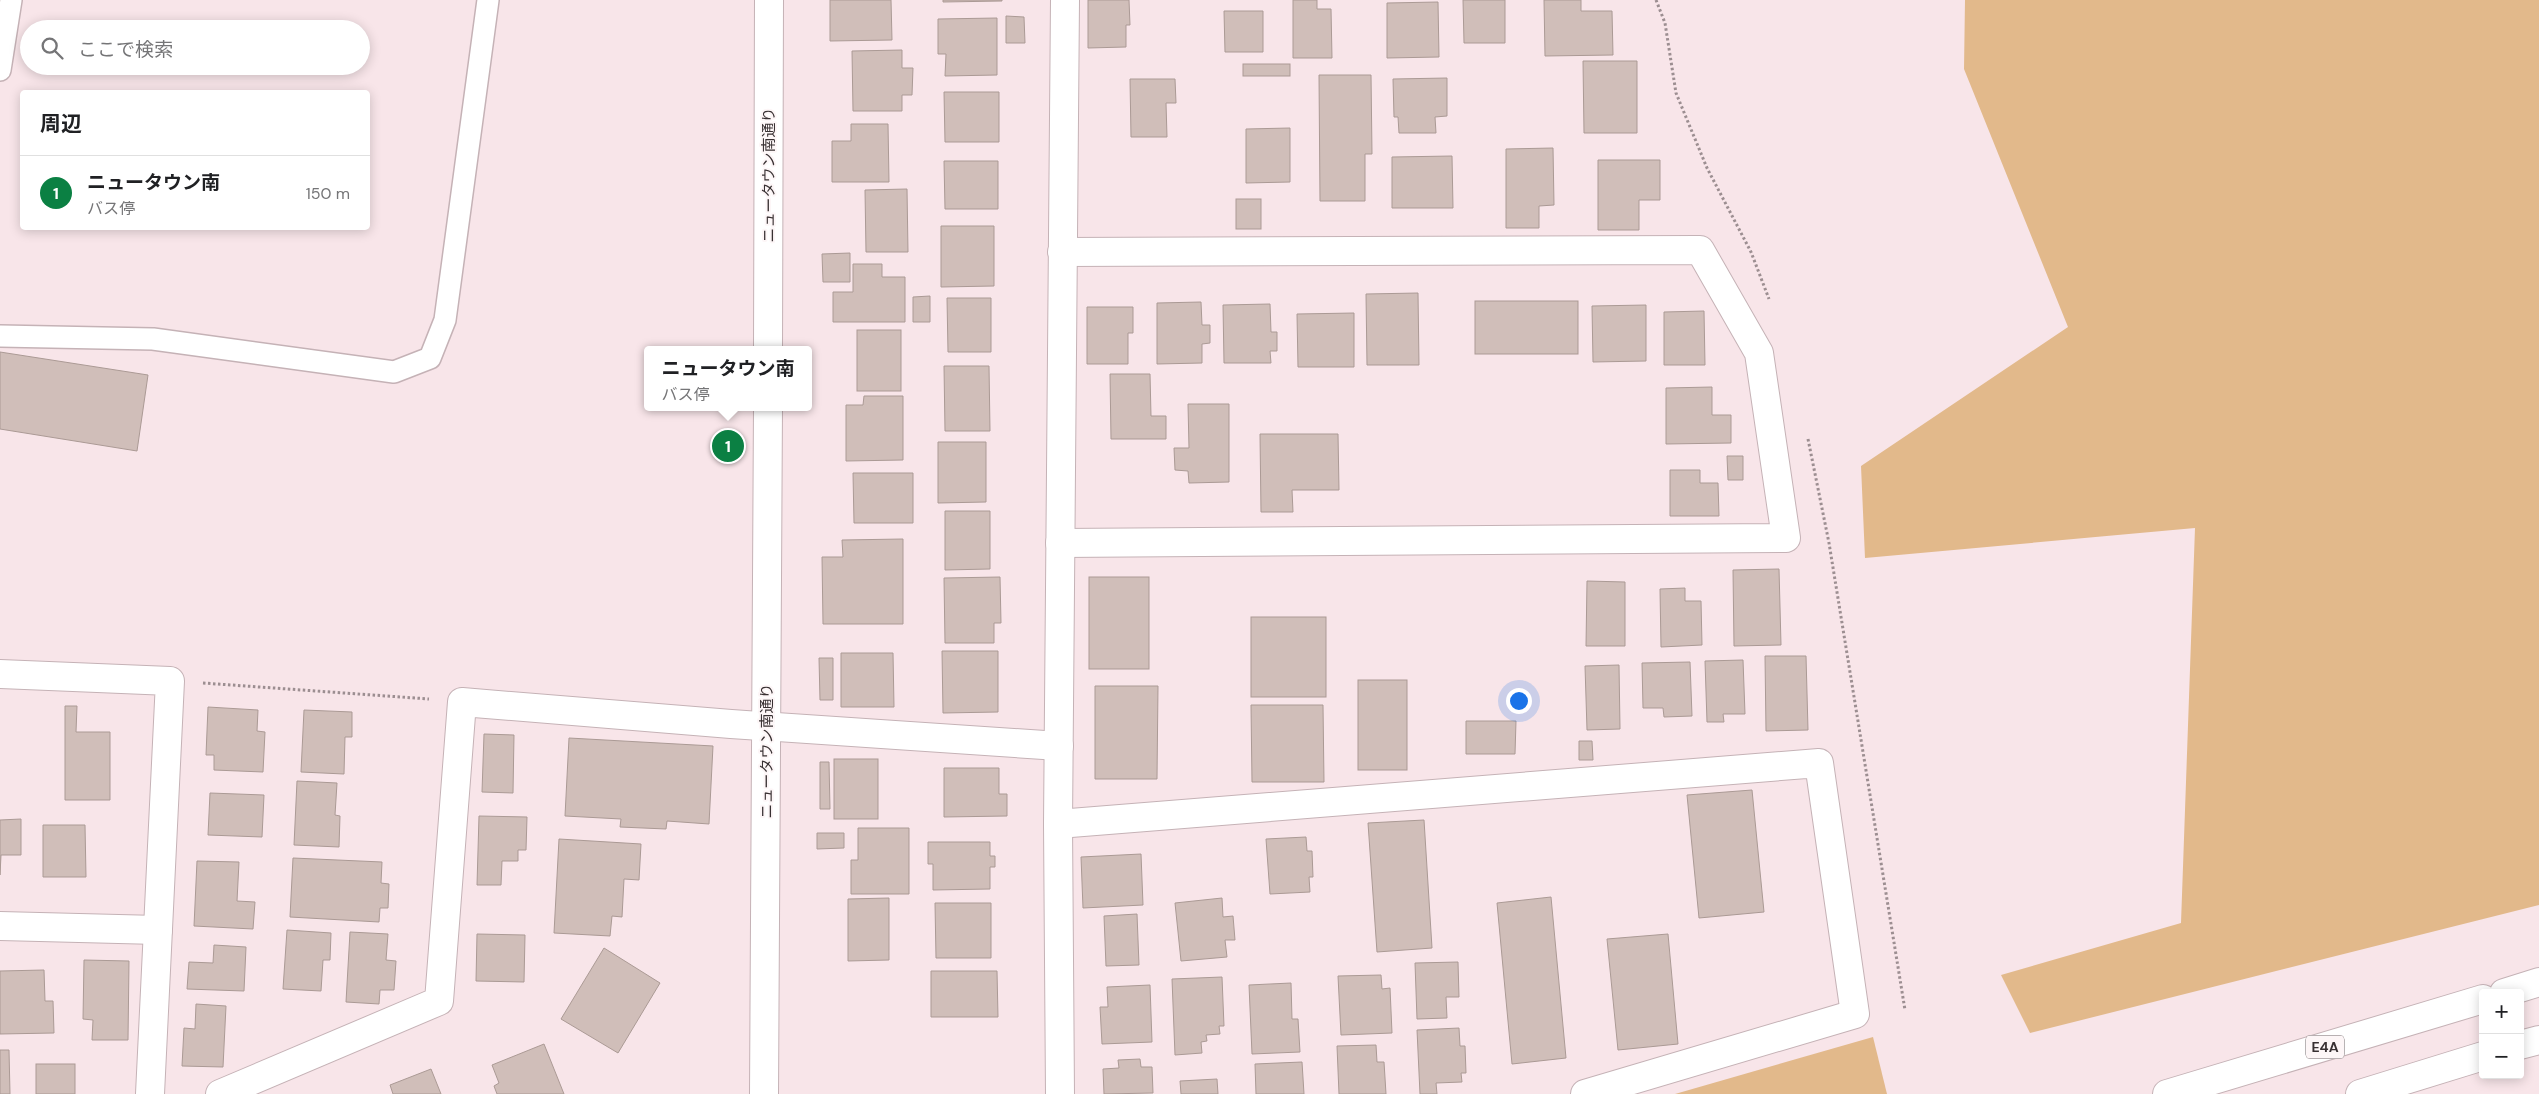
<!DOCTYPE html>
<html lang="ja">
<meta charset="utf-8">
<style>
body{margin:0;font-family:"DM Sans","Noto Sans JP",sans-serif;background:#f6f6f6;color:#202124}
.controls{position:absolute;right:15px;bottom:15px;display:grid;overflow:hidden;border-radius:5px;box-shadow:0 2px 12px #0003}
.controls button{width:45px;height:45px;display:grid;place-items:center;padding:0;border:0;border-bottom:1px solid #e0e0e0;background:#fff;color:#202124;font:25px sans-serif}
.you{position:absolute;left:1518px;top:700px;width:18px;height:18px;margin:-12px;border:4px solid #fff;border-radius:50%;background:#1a73e8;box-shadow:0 0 0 8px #1a73e833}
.badge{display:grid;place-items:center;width:32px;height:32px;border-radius:50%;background:#0b8043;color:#fff;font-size:16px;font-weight:700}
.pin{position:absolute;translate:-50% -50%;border:2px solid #fff;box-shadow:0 1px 5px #0006}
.popup{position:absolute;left:644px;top:346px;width:168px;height:65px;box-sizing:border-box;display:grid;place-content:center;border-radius:5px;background:#fff;filter:drop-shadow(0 1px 4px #0005);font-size:16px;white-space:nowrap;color:#757577}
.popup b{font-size:19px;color:#202124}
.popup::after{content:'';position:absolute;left:50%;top:100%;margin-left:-10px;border:10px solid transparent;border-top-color:#fff}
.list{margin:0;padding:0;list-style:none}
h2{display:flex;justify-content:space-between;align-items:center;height:65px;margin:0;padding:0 20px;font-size:21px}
h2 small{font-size:16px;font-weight:400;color:#757577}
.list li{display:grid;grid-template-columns:32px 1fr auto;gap:15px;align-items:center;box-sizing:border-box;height:75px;padding:0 20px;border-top:1px solid #e0e0e0}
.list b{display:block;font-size:19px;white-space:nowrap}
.list p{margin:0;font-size:16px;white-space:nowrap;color:#757577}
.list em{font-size:16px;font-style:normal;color:#757577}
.icon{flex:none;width:28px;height:28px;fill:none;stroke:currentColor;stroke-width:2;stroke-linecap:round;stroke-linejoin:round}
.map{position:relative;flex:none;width:2539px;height:1094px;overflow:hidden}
.search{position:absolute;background:#fff;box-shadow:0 2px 12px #0003;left:20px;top:20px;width:350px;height:55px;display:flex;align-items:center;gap:12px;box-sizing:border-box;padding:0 18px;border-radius:28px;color:#757577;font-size:19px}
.panel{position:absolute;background:#fff;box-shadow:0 2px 12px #0003;left:20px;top:90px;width:350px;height:140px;border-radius:5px}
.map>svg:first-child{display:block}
.green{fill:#e2b98b}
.building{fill:#d0beb9;stroke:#ab9a95}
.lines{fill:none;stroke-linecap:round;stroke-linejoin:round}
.service-casing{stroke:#c5b2b6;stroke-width:24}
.minor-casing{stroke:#c5b2b6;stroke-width:30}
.tertiary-casing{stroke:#c5b2b6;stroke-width:30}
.motorway-casing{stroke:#c5b2b6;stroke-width:30}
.path{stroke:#9c8e91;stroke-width:3;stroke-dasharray:2.5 2.5;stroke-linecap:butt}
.service{stroke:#fff;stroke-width:21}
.minor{stroke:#fff;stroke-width:28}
.tertiary{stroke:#fff;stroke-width:28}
.motorway{stroke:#fff;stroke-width:28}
.labels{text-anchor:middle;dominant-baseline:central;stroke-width:4;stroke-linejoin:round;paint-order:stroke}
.shield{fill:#fdf6f7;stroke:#736b6d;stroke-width:1}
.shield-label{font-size:14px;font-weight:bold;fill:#383032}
.street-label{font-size:15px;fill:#383032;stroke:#fdf6f7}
</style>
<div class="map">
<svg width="2539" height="1094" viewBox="0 0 2539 1094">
<rect width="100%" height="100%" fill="#f8e5e9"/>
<g class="green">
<path d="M 1965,0 L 2539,0 L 2539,905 L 2030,1033 L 2001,975 L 2181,923 L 2195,528 L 1865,558 L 1861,466 L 2068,327 L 1964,69 Z"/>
<path d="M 1873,1037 L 1887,1094 L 1675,1094 Z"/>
</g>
<g class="building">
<path d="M 830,0 L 891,0 L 892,40 L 830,41 Z"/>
<path d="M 943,0 L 1002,0 L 1002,1 L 943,2 Z"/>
<path d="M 1088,0 L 1129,0 L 1130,25 L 1126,25 L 1126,47 L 1088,48 Z"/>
<path d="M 1293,0 L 1317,0 L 1317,9 L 1331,9 L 1332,58 L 1293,58 Z"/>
<path d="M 1463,0 L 1505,0 L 1505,43 L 1464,43 Z"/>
<path d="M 1544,0 L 1581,0 L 1581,11 L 1612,11 L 1613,55 L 1545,56 Z"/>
<path d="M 1438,2 L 1439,57 L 1387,58 L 1387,3 Z"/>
<path d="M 1224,11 L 1263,11 L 1263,52 L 1225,52 Z"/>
<path d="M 1006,16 L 1024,17 L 1025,43 L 1006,43 Z"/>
<path d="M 997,18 L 997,75 L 945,76 L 946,54 L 938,54 L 938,19 Z"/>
<path d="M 902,50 L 902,68 L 913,68 L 912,95 L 902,95 L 902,111 L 853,111 L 852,51 Z"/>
<path d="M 1583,61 L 1637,61 L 1637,133 L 1584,133 Z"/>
<rect x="1243" y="64" width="47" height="12"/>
<path d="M 1319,75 L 1371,75 L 1372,154 L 1365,154 L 1365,201 L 1320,201 Z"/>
<path d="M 1447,78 L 1447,116 L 1435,117 L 1436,133 L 1399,133 L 1398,117 L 1394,117 L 1393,79 Z"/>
<path d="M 1130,79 L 1175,79 L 1176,103 L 1166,103 L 1167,137 L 1131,137 Z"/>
<path d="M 944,92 L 999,92 L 999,142 L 945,142 Z"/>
<path d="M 851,124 L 888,124 L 889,182 L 832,182 L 832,141 L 851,141 Z"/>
<path d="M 1290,128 L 1290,182 L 1246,183 L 1246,129 Z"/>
<path d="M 1553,148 L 1554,205 L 1539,206 L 1539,228 L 1506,228 L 1506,149 Z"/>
<path d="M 1452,156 L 1453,208 L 1392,208 L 1392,157 Z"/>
<path d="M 1598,160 L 1660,160 L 1660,200 L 1639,200 L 1639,230 L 1598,230 Z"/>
<path d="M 944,161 L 998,161 L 998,209 L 945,209 Z"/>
<path d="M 907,189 L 908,252 L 866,252 L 865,190 Z"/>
<rect x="1236" y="199" width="25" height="30"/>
<path d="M 941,226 L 994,226 L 994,286 L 941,287 Z"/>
<path d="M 850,253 L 850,282 L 823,282 L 822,254 Z"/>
<path d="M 853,264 L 882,264 L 882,277 L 905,277 L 905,322 L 833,322 L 833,292 L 853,292 Z"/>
<path d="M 1418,293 L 1419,365 L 1367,365 L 1366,294 Z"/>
<path d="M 930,296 L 930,322 L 913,322 L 913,297 Z"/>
<path d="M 947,298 L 991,298 L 991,352 L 948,352 Z"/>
<rect x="1475" y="301" width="103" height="53"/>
<path d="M 1201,302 L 1202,325 L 1210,325 L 1210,343 L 1202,344 L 1202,363 L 1157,364 L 1157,303 Z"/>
<path d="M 1270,304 L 1271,332 L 1277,332 L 1277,351 L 1270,351 L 1271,363 L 1224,363 L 1223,305 Z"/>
<path d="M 1646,305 L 1646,361 L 1593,362 L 1592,306 Z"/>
<path d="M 1087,307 L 1133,307 L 1133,333 L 1128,333 L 1128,364 L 1087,364 Z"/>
<path d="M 1704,311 L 1705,365 L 1664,365 L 1664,312 Z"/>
<path d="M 1354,313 L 1354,367 L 1298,367 L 1297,314 Z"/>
<rect x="857" y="330" width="44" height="61"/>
<path d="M 0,352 L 148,375 L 137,451 L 0,429 Z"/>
<path d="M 944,366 L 989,366 L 990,431 L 945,431 Z"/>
<path d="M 1110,374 L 1150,374 L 1151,416 L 1166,416 L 1166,439 L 1111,439 Z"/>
<path d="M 1712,387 L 1712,415 L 1731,415 L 1731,443 L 1666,444 L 1666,388 Z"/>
<path d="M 864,396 L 903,396 L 903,460 L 846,461 L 846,405 L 863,405 Z"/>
<path d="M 1188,404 L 1229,404 L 1229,482 L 1189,483 L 1188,471 L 1175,470 L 1174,448 L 1189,448 Z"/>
<path d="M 1260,434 L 1338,434 L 1339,490 L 1292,490 L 1293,512 L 1261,512 Z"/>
<path d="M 938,442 L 986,442 L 986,502 L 938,503 Z"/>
<path d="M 1727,456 L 1743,456 L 1743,480 L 1728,480 Z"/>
<path d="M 1670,470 L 1700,470 L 1700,483 L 1718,483 L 1719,516 L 1670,516 Z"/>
<path d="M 853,473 L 913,473 L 913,523 L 854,523 Z"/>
<path d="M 945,511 L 990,511 L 990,569 L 945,570 Z"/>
<path d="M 903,539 L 903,624 L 823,624 L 822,557 L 843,557 L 842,540 Z"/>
<path d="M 1779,569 L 1781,645 L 1734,646 L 1733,570 Z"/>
<path d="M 1000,577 L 1001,623 L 994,623 L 994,643 L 945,643 L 944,578 Z"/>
<rect x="1089" y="577" width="60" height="92"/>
<path d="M 1587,581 L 1625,582 L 1625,646 L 1586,646 Z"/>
<path d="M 1685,588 L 1685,601 L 1701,601 L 1702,645 L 1661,647 L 1660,589 Z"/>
<rect x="1251" y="617" width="75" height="80"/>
<path d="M 942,651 L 998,651 L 998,712 L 943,713 Z"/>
<path d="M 841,653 L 893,653 L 894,707 L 841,707 Z"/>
<path d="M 1765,656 L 1806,656 L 1808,730 L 1766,731 Z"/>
<path d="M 819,658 L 833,658 L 833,700 L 820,700 Z"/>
<path d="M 1743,660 L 1745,714 L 1723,714 L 1724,722 L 1707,722 L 1705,661 Z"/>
<path d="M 1690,662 L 1692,716 L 1664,717 L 1663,708 L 1643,708 L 1642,663 Z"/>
<path d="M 1619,665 L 1620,729 L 1587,730 L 1585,666 Z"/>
<rect x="1358" y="680" width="49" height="90"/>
<path d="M 1095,686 L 1158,686 L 1157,779 L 1095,779 Z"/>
<path d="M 1251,705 L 1323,705 L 1324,782 L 1252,782 Z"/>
<path d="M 65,706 L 77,706 L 76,732 L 110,732 L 110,800 L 65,800 Z"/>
<path d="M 208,707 L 258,710 L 257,731 L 265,732 L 263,772 L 214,770 L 214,755 L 206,755 Z"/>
<path d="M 304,710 L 352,712 L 352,737 L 345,737 L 344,774 L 301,772 Z"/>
<path d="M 1466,721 L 1516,721 L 1515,754 L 1466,754 Z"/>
<path d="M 484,734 L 514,735 L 513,793 L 482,792 Z"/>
<path d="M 569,738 L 713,746 L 709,824 L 667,821 L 666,829 L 620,827 L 621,819 L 565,816 Z"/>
<path d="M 1579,741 L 1592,741 L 1593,760 L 1579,760 Z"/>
<rect x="834" y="759" width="44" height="60"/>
<path d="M 820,762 L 829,762 L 830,809 L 820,809 Z"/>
<path d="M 944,768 L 999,768 L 999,794 L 1007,794 L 1007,816 L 944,817 Z"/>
<path d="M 297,781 L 337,783 L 335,815 L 340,816 L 339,847 L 294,845 Z"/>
<path d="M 1752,790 L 1764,912 L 1699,918 L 1687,795 Z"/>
<path d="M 210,793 L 264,795 L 262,837 L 208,835 Z"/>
<path d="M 479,816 L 527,817 L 526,850 L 518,850 L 518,861 L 502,861 L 501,885 L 477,885 Z"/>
<path d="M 21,819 L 21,855 L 1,855 L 0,875 L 0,820 Z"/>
<path d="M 1424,820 L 1432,948 L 1377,952 L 1368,823 Z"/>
<path d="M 43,825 L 85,825 L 86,877 L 43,877 Z"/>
<path d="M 858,828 L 909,828 L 909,894 L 851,894 L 851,860 L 858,860 Z"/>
<path d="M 817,833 L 844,833 L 844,848 L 817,849 Z"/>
<path d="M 1306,837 L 1307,851 L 1312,851 L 1313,877 L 1309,877 L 1310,892 L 1270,894 L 1266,839 Z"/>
<path d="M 559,839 L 641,844 L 639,880 L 624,879 L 622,917 L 612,916 L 610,936 L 554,933 Z"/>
<path d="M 928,842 L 990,842 L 990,856 L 995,856 L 995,867 L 990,867 L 990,889 L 933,890 L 933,864 L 928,864 Z"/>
<path d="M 1141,854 L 1143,905 L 1083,908 L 1081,857 Z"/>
<path d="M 293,858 L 382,862 L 381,883 L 389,884 L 388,908 L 380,908 L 379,922 L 290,917 Z"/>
<path d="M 197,861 L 239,862 L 237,901 L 255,902 L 253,929 L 194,926 Z"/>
<path d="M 1551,897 L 1566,1058 L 1512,1064 L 1497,903 Z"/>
<path d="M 889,898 L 889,960 L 848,961 L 848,899 Z"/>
<path d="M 1222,898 L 1223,917 L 1233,916 L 1235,940 L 1225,940 L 1227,957 L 1181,961 L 1175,903 Z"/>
<path d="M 935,903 L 991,903 L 991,958 L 936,958 Z"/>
<path d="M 1137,914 L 1139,965 L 1106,966 L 1104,916 Z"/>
<path d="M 287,930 L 331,933 L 330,960 L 323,960 L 321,991 L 283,989 Z"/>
<path d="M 350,932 L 388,934 L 386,960 L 396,961 L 394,990 L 380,990 L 379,1004 L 346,1002 Z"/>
<path d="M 477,934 L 525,935 L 524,982 L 476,981 Z"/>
<path d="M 1668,934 L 1678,1044 L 1618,1050 L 1607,939 Z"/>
<path d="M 214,945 L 246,947 L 244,991 L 187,989 L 189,962 L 213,963 Z"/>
<path d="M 604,948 L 660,983 L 618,1053 L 561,1019 Z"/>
<path d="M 84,960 L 129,961 L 128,1040 L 92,1040 L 93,1020 L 83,1019 Z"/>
<path d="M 1458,962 L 1459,997 L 1446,997 L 1447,1018 L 1417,1019 L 1415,963 Z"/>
<path d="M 44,970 L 45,1001 L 53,1001 L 54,1033 L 0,1034 L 0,971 Z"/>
<path d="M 931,971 L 997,971 L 998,1017 L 931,1017 Z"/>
<path d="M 1381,975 L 1382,989 L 1390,988 L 1392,1033 L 1341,1035 L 1338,976 Z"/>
<path d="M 1222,977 L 1224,1026 L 1219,1026 L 1220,1034 L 1206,1035 L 1207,1041 L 1201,1042 L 1202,1053 L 1175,1055 L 1172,979 Z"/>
<path d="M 1291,983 L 1292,1019 L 1298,1019 L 1300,1052 L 1252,1054 L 1249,985 Z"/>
<path d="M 1150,985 L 1152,1042 L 1102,1044 L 1100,1007 L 1108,1007 L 1107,987 Z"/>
<path d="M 196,1004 L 226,1006 L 223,1067 L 182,1066 L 184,1028 L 195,1029 Z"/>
<path d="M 1459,1028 L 1460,1046 L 1465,1046 L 1466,1073 L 1461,1073 L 1462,1082 L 1436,1083 L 1437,1094 L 1420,1094 L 1417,1030 Z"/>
<path d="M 544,1044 L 564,1094 L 497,1094 L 494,1086 L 499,1083 L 492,1065 Z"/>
<path d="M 1376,1045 L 1377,1062 L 1384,1062 L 1386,1094 L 1339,1094 L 1337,1046 Z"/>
<path d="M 0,1050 L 9,1050 L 10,1094 L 0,1094 Z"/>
<path d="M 1140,1059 L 1141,1067 L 1152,1067 L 1153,1093 L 1104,1094 L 1103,1069 L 1119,1068 L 1118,1060 Z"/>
<path d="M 1302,1062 L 1304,1094 L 1256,1094 L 1255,1064 Z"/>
<rect x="36" y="1064" width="39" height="30"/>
<path d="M 431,1069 L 441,1094 L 393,1094 L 390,1085 Z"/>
<path d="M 1217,1079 L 1218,1094 L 1181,1094 L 1180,1081 Z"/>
</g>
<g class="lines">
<g class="service-casing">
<g id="service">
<path d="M 0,70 L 11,0"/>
<path d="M 0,336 L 153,339 L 394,372 L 430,358 L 445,320 L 488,0"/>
</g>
</g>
<g class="minor-casing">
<g id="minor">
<path d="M 1060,543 L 1786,538 L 1759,353 L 1700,250 L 1062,252"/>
<path d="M 0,674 L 170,681 L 150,1094"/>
<path d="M 1058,824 L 1819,763 L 1855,1014 L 1585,1094"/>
<path d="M 0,926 L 158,930"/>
<path d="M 220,1094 L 439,1001 L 462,702 L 731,724 L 1059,746"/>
<path d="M 1060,1094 L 1058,824 L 1065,0"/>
</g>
</g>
<g class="tertiary-casing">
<g id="tertiary">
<path d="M 768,350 L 769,0"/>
<path d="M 764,1094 L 768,407"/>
</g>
</g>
<g class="motorway-casing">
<g id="motorway">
<path d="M 2504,993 L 2539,982"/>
<path d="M 2520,1045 L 2539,1040"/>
<path d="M 2167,1094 L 2483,999"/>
<path d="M 2360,1094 L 2483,1056"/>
</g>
</g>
<g class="path">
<path d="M 1656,0 L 1665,23 L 1676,93 L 1707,168 L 1751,252 L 1769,299"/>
<path d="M 1808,439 L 1829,543 L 1905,1010"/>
<path d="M 203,683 L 429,699"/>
</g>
<use href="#service" class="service"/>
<use href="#minor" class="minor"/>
<use href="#tertiary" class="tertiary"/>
<use href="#motorway" class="motorway"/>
</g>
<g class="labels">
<rect class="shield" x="2306" y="1035.5" width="38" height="23" rx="4"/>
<g class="shield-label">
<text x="2325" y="1047">E4A</text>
</g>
<g class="street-label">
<text transform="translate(769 175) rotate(-90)">ニュータウン南通り</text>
<text transform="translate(767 751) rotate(-90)">ニュータウン南通り</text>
</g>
</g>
</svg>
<div class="controls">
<button>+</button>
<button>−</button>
</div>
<div class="you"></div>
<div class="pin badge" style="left:728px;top:446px">1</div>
<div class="popup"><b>ニュータウン南</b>バス停</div>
<div class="search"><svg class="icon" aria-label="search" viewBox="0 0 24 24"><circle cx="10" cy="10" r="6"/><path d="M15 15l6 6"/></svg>ここで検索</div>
<section class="panel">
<h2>周辺<small></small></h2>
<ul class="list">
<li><span class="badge">1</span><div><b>ニュータウン南</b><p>バス停</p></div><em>150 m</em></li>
</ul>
</section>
</div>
